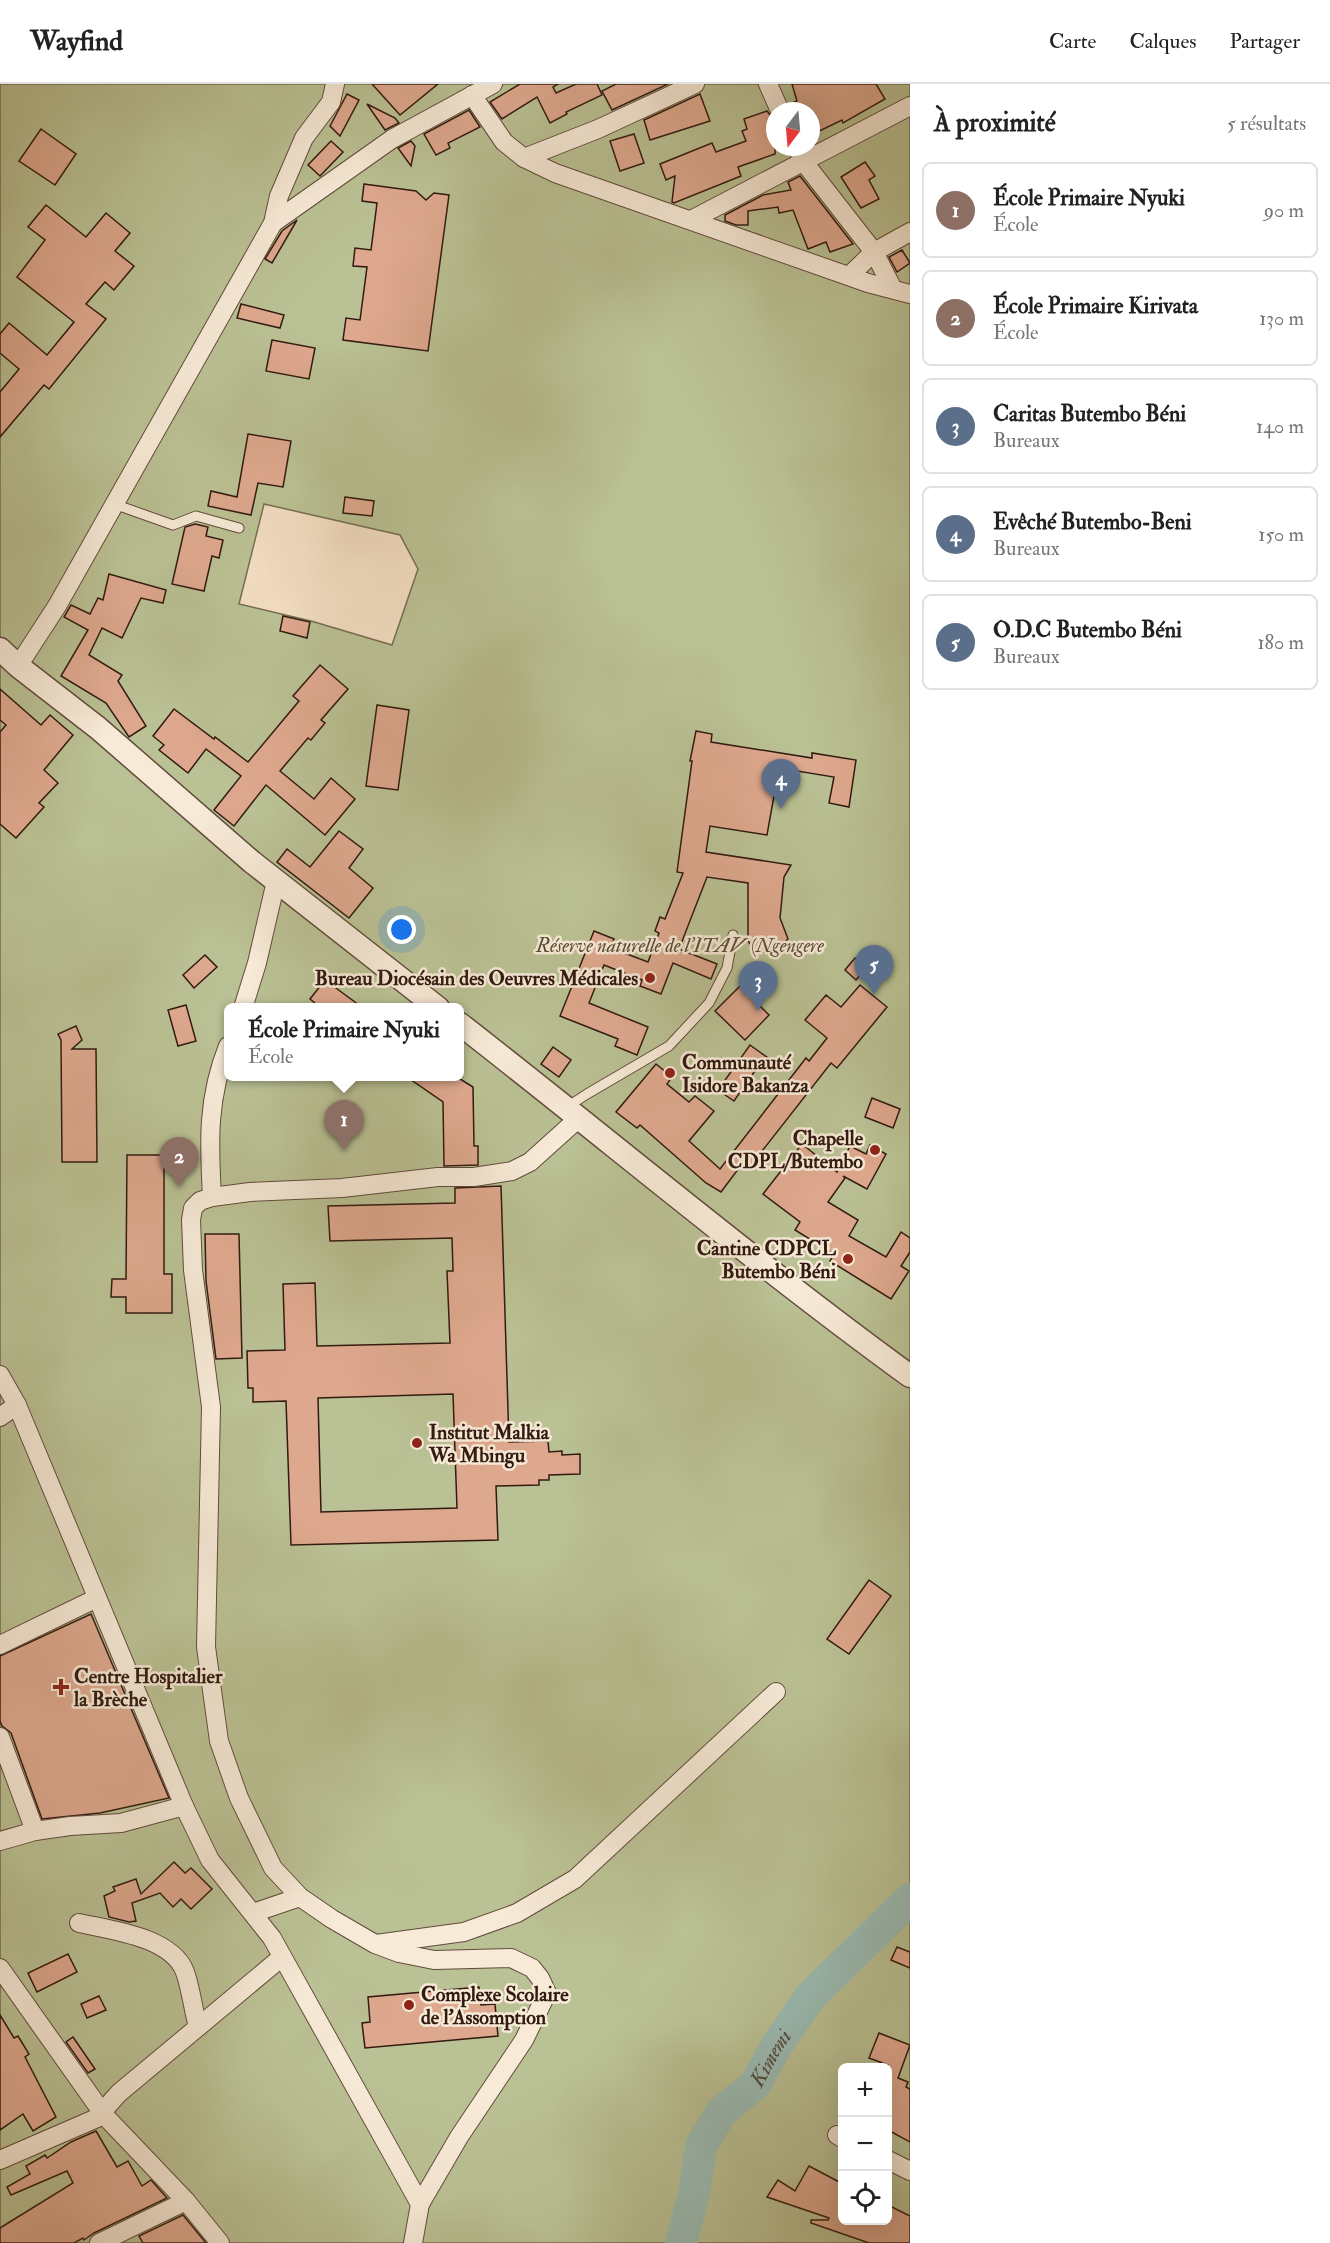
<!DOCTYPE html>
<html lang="fr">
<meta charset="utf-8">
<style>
body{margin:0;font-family:"IM FELL Double Pica",serif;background:#f2f2f2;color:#222}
.controls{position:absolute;right:18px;bottom:18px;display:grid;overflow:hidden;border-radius:9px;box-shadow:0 6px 24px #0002}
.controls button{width:54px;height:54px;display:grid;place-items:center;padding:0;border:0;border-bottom:2px solid #e0e0e0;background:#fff;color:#222;font:30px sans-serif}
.compass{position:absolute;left:766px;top:18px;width:54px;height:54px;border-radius:50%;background:#fff;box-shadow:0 6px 24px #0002;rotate:196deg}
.you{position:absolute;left:402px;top:846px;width:21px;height:21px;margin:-15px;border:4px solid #fff;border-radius:50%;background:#1a73e8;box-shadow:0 0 0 9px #1a73e833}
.badge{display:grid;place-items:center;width:39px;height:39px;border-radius:50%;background:#111827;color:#fff;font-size:20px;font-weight:700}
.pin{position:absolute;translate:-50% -50px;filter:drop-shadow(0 2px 3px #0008)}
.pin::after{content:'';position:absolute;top:32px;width:21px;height:18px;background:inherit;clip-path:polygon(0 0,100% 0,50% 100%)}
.popup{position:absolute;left:224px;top:919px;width:240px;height:78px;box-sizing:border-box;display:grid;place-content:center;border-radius:9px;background:#fff;filter:drop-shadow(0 2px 4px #0005);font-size:20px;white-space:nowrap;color:#767676}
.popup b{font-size:22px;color:#222}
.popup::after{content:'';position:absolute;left:50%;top:100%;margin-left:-12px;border:12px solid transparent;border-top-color:#fff}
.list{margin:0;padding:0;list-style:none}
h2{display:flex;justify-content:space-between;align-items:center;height:78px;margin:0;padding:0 24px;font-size:26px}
h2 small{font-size:20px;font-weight:400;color:#767676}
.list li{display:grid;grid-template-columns:39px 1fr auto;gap:18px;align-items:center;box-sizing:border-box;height:96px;margin:0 12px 12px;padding:0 12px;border:2px solid #e0e0e0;border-radius:9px}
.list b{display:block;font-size:22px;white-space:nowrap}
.list p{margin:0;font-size:20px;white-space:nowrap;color:#767676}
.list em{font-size:20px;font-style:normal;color:#767676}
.icon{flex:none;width:33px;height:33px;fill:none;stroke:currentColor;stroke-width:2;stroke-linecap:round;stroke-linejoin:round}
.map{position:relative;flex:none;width:910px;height:2159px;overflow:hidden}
header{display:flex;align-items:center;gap:36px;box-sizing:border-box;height:84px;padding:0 30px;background:#fff;border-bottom:2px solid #e0e0e0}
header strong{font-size:28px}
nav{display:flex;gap:33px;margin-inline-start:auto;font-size:21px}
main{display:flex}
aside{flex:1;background:#fff}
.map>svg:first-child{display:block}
.green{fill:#bac194;stroke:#766e52;stroke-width:1.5;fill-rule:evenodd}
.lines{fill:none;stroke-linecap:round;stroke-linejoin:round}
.river{stroke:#9bbcb4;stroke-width:32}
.building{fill:#dea88e;stroke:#321a10;stroke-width:1.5;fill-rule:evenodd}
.service-casing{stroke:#624b3c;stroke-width:11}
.minor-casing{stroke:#624b3c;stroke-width:20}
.tertiary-casing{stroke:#624b3c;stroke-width:25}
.service{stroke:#f7ead7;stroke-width:9}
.minor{stroke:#f7ead7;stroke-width:18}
.tertiary{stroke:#f7ead7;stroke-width:22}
.poi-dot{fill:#8f2418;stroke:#f7ead7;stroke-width:2}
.labels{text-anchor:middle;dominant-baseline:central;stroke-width:5;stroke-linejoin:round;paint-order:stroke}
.park-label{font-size:20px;font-style:italic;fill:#5b4c38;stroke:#f7ead7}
.poi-label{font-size:20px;font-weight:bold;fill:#321a10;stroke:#f7ead7;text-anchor:start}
.water-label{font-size:21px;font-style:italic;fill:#524b41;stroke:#f7ead7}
</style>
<header>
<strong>Wayfind</strong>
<nav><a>Carte</a><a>Calques</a><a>Partager</a></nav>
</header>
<main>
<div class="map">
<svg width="910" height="2159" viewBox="0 0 910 2159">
<rect width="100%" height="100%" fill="#f3dec2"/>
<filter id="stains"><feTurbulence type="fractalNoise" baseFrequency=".00333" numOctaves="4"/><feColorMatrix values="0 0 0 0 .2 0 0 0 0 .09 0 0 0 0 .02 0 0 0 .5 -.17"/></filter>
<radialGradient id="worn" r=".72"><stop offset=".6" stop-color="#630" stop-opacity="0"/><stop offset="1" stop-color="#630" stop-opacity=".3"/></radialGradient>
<path class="green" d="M 0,0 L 910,0 L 910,2159 L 0,2159 ZM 775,27 L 811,27 L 811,63 L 775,63 ZM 264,420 L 400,451 L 418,485 L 392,561 L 311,537 L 239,520 ZM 228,924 L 460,924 L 460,992 L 228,992 ZM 842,1984 L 888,1984 L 888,2136 L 842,2136 Z"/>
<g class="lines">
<path class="river" id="s1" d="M 681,2159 L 694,2109 L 701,2062 L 722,2027 L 755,2001 L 777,1961 L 810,1913 L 910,1815"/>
</g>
<g class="building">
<path d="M 372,0 L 438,0 L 400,31 Z"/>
<path d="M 520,0 L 558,0 L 553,3 L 556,9 L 576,0 L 597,0 L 602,11 L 566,28 L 567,30 L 550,39 L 537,13 L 502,35 L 490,18 Z"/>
<path d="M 616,0 L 668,0 L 612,26 L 602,7 Z"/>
<path d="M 792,0 L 876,0 L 885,15 L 843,39 L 842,36 L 811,51 L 811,27 L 791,27 L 789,20 L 797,17 Z"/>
<path d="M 347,10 L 359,16 L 340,52 L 330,42 Z"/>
<path d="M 700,10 L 710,37 L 650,56 L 644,36 Z"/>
<path d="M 367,20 L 395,34 L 399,39 L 385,46 Z"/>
<path d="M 469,26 L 480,43 L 448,59 L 450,64 L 436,71 L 424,50 Z"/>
<path d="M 767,27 L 775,37 L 775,70 L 738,83 L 741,92 L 674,119 L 672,118 L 675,92 L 666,96 L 660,80 L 712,59 L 716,68 L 746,57 L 742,47 L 747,45 L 744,35 Z"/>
<path d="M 41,45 L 76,70 L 55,101 L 19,77 Z"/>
<path d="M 634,50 L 644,79 L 620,87 L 610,57 Z"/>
<path d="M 331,57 L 343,68 L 320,92 L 308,81 Z"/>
<path d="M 411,57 L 415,62 L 411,82 L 398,64 Z"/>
<path d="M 865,78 L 875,92 L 869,96 L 879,115 L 861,124 L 841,93 Z"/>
<path d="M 800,92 L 853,160 L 830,168 L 826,158 L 808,165 L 793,126 L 779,129 L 778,123 L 748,127 L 748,141 L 736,141 L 725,137 L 725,131 L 763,111 L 791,106 L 788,98 Z"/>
<path d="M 364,100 L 416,107 L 426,116 L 434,109 L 449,111 L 428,267 L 343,256 L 346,234 L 360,236 L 367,183 L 353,182 L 355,164 L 371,166 L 377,119 L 362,117 Z"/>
<path d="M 46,121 L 86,153 L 106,129 L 130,149 L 115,167 L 134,182 L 114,206 L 105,198 L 86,220 L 106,235 L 49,305 L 44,301 L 0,353 L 0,308 L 19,285 L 0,269 L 0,250 L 9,239 L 47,271 L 74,238 L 17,193 L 45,156 L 28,143 Z"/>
<path d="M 297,136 L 272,179 L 265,175 L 282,147 Z"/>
<path d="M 902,166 L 910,179 L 897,188 L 889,173 Z"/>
<path d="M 241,220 L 284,231 L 280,244 L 237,234 Z"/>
<path d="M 272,256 L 315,264 L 309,295 L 266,287 Z"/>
<path d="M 248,350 L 291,357 L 283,403 L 258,399 L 251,431 L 208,422 L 211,407 L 237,413 Z"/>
<path d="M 345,413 L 374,417 L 372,432 L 343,429 Z"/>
<path d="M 195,440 L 208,443 L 206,452 L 223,456 L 219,474 L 212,472 L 204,507 L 172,500 L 185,443 Z"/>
<path d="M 109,490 L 166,506 L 163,519 L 141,514 L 122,554 L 102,544 L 89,571 L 122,591 L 118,597 L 146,642 L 129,653 L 106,619 L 61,592 L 88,546 L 64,533 L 71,521 L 90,530 L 98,514 L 103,516 Z"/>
<path d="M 283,532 L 310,538 L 307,554 L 280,547 Z"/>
<path d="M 320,581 L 348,605 L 321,636 L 325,639 L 311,656 L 308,654 L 280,687 L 314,715 L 331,694 L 355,715 L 325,751 L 266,701 L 234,742 L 214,726 L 241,692 L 206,665 L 188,689 L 159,666 L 164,661 L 153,652 L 174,625 L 214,655 L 215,653 L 248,678 L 299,617 L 293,612 Z"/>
<path d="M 0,605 L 41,641 L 50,631 L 73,651 L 44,686 L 58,699 L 39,719 L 44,723 L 16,754 L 0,740 L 0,648 L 6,641 L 0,636 Z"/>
<path d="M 377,621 L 409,626 L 398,706 L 366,702 Z"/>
<path d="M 696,647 L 712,650 L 711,658 L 812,674 L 812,669 L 856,676 L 849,723 L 829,719 L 834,693 L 779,684 L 767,751 L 710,742 L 706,768 L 791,781 L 784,793 L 780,834 L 788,855 L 770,868 L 756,868 L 748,857 L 748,799 L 707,793 L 679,865 L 717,880 L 711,895 L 673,879 L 661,910 L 640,902 L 642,896 L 604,881 L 589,919 L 648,943 L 637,971 L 615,962 L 618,955 L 560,932 L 594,847 L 614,855 L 611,864 L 648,878 L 659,849 L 655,847 L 660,833 L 665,835 L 683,789 L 677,788 L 692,677 L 690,677 Z"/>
<path d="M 339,747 L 363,765 L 349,784 L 373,804 L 349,834 L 277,778 L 287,765 L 310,783 Z"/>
<path d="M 205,871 L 217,883 L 194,904 L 183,891 Z"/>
<path d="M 855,874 L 866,884 L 856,896 L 845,886 Z"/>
<path d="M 325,896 L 363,924 L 321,924 L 310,915 Z"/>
<path d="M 860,901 L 887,923 L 837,984 L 831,979 L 748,1085 L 742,1080 L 721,1108 L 706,1099 L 640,1041 L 637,1044 L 616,1028 L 656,980 L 672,993 L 667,1000 L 689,1018 L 695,1012 L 714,1027 L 689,1057 L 720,1085 L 806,974 L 809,977 L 827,954 L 805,936 L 826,911 L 841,923 Z"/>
<path d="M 740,902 L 769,931 L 745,956 L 715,927 Z"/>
<path d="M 186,921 L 196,957 L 178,962 L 168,926 Z"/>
<path d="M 76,942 L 82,956 L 72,965 L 96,965 L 97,1078 L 62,1078 L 61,956 L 58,950 Z"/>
<path d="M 750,961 L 768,974 L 760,985 L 757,984 L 734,1017 L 718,1006 Z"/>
<path d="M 553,963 L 571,976 L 559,993 L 541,980 Z"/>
<path d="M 407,993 L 457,993 L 473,1003 L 474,1062 L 478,1062 L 478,1081 L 444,1082 L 443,1018 Z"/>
<path d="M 872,1014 L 900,1025 L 893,1044 L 865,1033 Z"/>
<path d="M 802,1060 L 837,1088 L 850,1062 L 866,1070 L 870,1061 L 886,1070 L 867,1105 L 843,1092 L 845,1094 L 828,1118 L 858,1136 L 849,1152 L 886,1173 L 901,1148 L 910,1154 L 910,1168 L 901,1182 L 909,1187 L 891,1215 L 830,1177 L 834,1170 L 795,1146 L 800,1138 L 763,1110 Z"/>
<path d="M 127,1071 L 164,1071 L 164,1190 L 172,1190 L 172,1229 L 126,1229 L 126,1213 L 111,1213 L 112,1195 L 126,1195 Z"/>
<path d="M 501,1102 L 509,1358 L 548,1357 L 549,1368 L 562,1367 L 562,1371 L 580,1370 L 580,1390 L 549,1391 L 549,1396 L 539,1396 L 539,1401 L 496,1402 L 498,1456 L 291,1461 L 286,1317 L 253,1318 L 253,1304 L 248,1304 L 247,1267 L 285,1266 L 283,1200 L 315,1199 L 317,1262 L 450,1259 L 447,1187 L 453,1187 L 452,1154 L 330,1157 L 328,1122 L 455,1119 L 455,1104 ZM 453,1310 L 457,1424 L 321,1428 L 318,1314 Z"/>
<path d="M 205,1150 L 239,1150 L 242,1274 L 216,1275 L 206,1197 Z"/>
<path d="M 869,1496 L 891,1512 L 849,1570 L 827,1555 Z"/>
<path d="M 91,1530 L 169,1714 L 100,1729 L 42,1735 L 11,1649 L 2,1642 L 0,1637 L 0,1572 Z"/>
<path d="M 174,1778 L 185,1789 L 191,1784 L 212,1805 L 191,1825 L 181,1815 L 173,1823 L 160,1809 L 132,1819 L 136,1837 L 129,1838 L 109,1833 L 104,1812 L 115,1807 L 113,1803 L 136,1795 L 141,1810 Z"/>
<path d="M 897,1863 L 910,1868 L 910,1884 L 891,1876 Z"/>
<path d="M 68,1870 L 77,1888 L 37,1908 L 28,1889 Z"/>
<path d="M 479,1903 L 481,1921 L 495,1920 L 498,1952 L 365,1964 L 362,1939 L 370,1938 L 368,1913 Z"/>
<path d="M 99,1912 L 106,1926 L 87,1934 L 81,1920 Z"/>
<path d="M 0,1931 L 14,1954 L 18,1952 L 29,1970 L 25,1973 L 56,2033 L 33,2047 L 23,2030 L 0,2046 Z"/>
<path d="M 879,1949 L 910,1961 L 898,1994 L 908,1998 L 906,2003 L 910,2005 L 910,2058 L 888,2046 L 888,1981 L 869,1974 Z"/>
<path d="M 73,1953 L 95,1985 L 88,1989 L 66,1958 Z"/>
<path d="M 96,2047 L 117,2083 L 128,2077 L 142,2102 L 151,2096 L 167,2114 L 94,2149 L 84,2156 L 83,2154 L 74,2159 L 0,2159 L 0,2144 L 73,2099 L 67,2087 L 11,2111 L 7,2103 L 30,2090 L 26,2082 L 45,2071 L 47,2074 L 71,2058 Z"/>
<path d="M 809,2082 L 843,2100 L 843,2136 L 888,2136 L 888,2121 L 910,2132 L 910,2159 L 869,2159 L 811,2139 L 811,2136 L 828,2136 L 829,2134 L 767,2113 L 778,2096 L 795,2107 Z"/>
<path d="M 183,2131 L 206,2159 L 143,2159 L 139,2152 Z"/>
</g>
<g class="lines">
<g class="service-casing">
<g id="service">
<path d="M 114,420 L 173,441 L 196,432 L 239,444"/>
<path d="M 567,1023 L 587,1010 L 669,962 L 709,919 L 727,884 L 733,851"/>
</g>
</g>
<g class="minor-casing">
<g id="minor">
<path d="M 768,0 L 780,27"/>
<path d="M 472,11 L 504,58 L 524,74 L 555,89 L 868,199 L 910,210"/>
<path d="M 797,63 L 803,77 L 874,168 L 893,205"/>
<path d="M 524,74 L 598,45 L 695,0"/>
<path d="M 691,136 L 910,22"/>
<path d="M 273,139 L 392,55 L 493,0"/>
<path d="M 849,192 L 874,168 L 910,148"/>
<path d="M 18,582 L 57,522 L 273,139 L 279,112 L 304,54 L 331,18 L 335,0"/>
<path d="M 243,924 L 257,879 L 276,797"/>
<path d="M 212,1113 C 209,1059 207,1014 228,962"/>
<path d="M 0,1291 L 17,1321 L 184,1722 L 210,1776 L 272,1854 L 420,2120 L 413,2159"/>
<path d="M 0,1333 L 17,1321"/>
<path d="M 0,1561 L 97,1514"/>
<path d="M 0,1653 L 35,1747"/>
<path d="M 0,1757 L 35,1747 L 70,1742 L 121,1739 L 184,1722"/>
<path d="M 253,1829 L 300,1813"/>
<path d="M 79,1839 C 111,1846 172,1853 185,1888 C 191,1905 193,1925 198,1943"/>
<path d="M 376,1860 L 464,1848 L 517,1829 L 575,1795 L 776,1608"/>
<path d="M 0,1884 L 104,2031 L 186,2117 L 220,2159"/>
<path d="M 102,2028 L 119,2009 L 282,1873"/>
<path d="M 837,2051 L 842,2054"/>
<path d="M 0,2076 L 104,2031"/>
<path d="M 888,2076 L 910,2087"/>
<path d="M 420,2120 L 459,2053 L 524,1956 L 547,1909 L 540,1894 L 532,1884 L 511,1874 L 434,1876 L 399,1869 L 375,1860 L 332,1835 L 300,1813 L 273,1784 L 239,1714 L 219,1657 L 206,1563 L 211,1323 L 193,1186 L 191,1136 L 193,1124 L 200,1117 L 212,1113 L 250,1108 L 342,1104 L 438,1093 L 474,1093 L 512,1087 L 530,1078 L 580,1033"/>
<path d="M 99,2159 L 186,2117"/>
</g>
</g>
<g class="tertiary-casing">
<g id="tertiary">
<path d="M 0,565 L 18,582 L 98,644 L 252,778 L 438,924"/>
<path d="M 460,940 C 610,1057 756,1180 910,1292"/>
</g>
</g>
<use href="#service" class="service"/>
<use href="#minor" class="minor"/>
<use href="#tertiary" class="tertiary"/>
</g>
<g class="poi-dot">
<circle cx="650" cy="894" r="6"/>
<circle cx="670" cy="989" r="6"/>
<circle cx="875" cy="1066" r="6"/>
<circle cx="848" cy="1175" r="6"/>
<circle cx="417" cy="1359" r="6"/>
<path d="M58 1594h6v6h6v6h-6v6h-6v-6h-6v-6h6z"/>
<circle cx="409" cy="1921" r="6"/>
</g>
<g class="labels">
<g class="park-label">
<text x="680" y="861">Réserve naturelle de l'ITAV (Ngengere</text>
</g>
<g class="poi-label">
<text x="638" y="894" text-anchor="end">Bureau Diocésain des Oeuvres Médicales</text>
<text x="682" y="978">Communauté<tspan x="682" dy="23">Isidore Bakanza</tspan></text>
<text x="863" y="1054" text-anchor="end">Chapelle<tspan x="863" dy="23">CDPL/Butembo</tspan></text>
<text x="836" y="1164" text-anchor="end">Cantine CDPCL<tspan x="836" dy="23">Butembo Béni</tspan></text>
<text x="429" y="1348">Institut Malkia<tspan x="429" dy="23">Wa Mbingu</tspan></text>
<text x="74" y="1592">Centre Hospitalier<tspan x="74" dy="23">la Brèche</tspan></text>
<text x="421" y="1910">Complexe Scolaire<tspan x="421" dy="23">de l'Assomption</tspan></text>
</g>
<g class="water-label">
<text stroke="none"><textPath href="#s1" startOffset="213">Kimemi</textPath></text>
</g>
</g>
<rect width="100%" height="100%" filter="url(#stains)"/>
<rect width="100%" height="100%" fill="url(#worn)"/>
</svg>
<div class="controls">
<button>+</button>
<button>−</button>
<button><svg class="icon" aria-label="locate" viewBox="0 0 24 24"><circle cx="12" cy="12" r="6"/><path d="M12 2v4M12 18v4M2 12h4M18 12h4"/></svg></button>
</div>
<svg class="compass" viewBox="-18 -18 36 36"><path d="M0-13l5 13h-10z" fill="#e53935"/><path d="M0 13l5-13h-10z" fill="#767676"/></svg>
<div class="you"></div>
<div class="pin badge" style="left:344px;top:1066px;background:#8d6e63">1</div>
<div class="popup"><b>École Primaire Nyuki</b>École</div>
<div class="pin badge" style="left:179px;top:1103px;background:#8d6e63">2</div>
<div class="pin badge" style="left:758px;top:927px;background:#5c6f8a">3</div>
<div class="pin badge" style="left:781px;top:725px;background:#5c6f8a">4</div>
<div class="pin badge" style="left:874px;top:911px;background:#5c6f8a">5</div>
</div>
<aside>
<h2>À proximité<small>5 résultats</small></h2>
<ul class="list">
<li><span class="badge" style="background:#8d6e63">1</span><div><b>École Primaire Nyuki</b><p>École</p></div><em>90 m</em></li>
<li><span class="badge" style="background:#8d6e63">2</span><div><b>École Primaire Kirivata</b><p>École</p></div><em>130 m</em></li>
<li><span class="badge" style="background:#5c6f8a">3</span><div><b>Caritas Butembo Béni</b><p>Bureaux</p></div><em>140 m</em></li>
<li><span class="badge" style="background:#5c6f8a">4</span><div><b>Evêché Butembo-Beni</b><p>Bureaux</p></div><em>150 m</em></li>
<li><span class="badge" style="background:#5c6f8a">5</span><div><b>O.D.C Butembo Béni</b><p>Bureaux</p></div><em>180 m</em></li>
</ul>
</aside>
</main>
